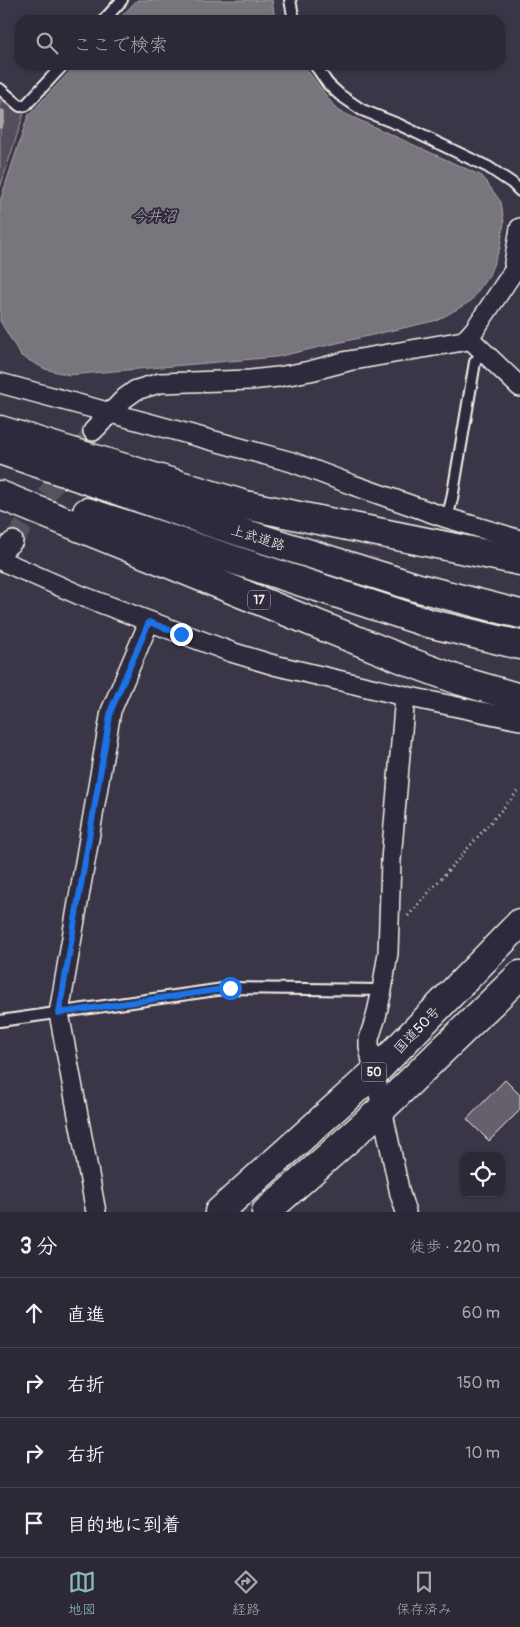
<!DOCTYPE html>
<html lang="ja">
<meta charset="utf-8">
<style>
body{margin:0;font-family:Pangolin,"Klee One",sans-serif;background:#383441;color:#f1f3f6}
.controls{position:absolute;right:15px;bottom:15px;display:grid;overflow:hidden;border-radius:10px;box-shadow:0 1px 4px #0004}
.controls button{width:45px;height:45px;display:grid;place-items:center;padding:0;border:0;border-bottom:1px solid #484450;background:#2c2835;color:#f1f3f6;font:25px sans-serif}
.stop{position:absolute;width:15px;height:15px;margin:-11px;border:4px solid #1a73e8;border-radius:50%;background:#fff}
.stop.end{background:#1a73e8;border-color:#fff;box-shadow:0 1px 5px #0008}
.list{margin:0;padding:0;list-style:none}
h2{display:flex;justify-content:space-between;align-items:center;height:65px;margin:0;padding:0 20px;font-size:21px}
h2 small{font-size:16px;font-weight:400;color:#a6a6ad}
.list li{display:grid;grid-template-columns:32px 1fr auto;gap:15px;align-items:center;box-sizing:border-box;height:70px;padding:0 20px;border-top:1px solid #484450}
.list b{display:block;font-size:19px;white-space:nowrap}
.list em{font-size:16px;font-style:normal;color:#a6a6ad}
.icon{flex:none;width:28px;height:28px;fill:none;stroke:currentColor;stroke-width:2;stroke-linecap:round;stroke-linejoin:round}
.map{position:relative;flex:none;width:520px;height:1212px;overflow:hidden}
.search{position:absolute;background:#2c2835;box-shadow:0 1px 4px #0004;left:15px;right:15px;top:15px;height:55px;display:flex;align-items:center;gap:12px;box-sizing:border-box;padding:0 18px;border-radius:15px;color:#a6a6ad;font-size:19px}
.sheet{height:345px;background:#2c2835}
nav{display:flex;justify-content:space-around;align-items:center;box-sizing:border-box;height:70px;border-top:1px solid #484450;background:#2c2835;font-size:14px;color:#a6a6ad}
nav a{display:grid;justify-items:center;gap:2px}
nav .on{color:#8bbbb9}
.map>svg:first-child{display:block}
.green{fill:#534e5c;stroke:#a4a0a2}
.water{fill:#78747b;stroke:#aaa6a7}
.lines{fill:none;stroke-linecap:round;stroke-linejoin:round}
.stream{stroke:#aaa6a7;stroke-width:5.5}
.building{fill:#65616c;stroke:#f4f1e8}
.street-tunnel{stroke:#57525f;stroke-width:19;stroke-dasharray:19 9;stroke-linecap:butt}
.lane-casing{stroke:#f4f1e8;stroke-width:14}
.street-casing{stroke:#f4f1e8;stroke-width:22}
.highway-casing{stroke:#f4f1e8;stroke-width:31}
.path{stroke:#f4f1e8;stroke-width:3;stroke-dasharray:1 4;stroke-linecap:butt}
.lane{stroke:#2f2a3d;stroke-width:10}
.street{stroke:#2f2a3d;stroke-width:19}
.highway{stroke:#2f2a3d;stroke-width:28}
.route{stroke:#1a73e8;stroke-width:6}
.labels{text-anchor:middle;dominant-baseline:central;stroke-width:4;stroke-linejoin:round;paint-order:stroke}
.shield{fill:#2f2a3d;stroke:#b9b5b5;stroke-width:1}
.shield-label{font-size:12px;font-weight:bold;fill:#f4f1e8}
.street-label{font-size:14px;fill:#f4f1e8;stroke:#2f2a3d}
.water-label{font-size:15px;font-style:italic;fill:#b6b2b2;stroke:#2f2a3d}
</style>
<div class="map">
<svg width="520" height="1212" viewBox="0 0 520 1212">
<rect width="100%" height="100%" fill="#3b3647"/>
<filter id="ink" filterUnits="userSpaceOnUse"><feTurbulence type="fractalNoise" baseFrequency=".02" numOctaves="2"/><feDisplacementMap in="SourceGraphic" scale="10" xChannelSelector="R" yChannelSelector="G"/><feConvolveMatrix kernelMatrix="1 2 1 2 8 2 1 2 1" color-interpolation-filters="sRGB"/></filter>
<g filter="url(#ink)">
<path class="green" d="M 0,95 L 17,110 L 24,113 L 0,188 Z"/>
<g class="water">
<path d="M 137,0 L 272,0 L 275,20 L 118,20 Z"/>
<path d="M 76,65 L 303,65 L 337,110 L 482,176 L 501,202 L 504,222 L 500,248 L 489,275 L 471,301 L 438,320 L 276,357 L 69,375 L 45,369 L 21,356 L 0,321 L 0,201 L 28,116 Z"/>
</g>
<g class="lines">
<path class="stream" d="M 0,126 L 2,120 L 2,112"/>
</g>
<path class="building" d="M 505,1080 L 520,1095 L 520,1110 L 489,1141 L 467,1119 Z"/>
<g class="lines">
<path class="street-tunnel" d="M 13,541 L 93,431"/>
<g class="lane-casing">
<g id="lane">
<path d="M 290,0 L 294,20"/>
<path d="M 104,20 L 122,0"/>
<path d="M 315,65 L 328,84 L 340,95 L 362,110 L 400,125 L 488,167 L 512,183 L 520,191"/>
<path d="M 0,89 L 20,106 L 26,105 L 63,65"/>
<path d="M 447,518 L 452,499 L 475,362 L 483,352"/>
<path d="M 0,1021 L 230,988 L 382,990"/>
</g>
</g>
<g class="street-casing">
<g id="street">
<path d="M 515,269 L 514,263 L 520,228"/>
<path d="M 468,337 L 520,387"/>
<path d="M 0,383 L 292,462 L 353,485 L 447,518 L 520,540"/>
<path d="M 93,431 L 125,398 L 136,390 L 160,383 L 250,380 L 278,377 L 310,371 L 348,361 L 463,341 L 468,337 L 475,329 L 515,269 L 520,266"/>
<path d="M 0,553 L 13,541"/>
<path d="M 0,560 L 82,596 L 231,652 L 274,665 L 405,696 L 520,720"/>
<path d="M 405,696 L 391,860 L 388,953 L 382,990 L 376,1017 L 369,1038 L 369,1047 L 400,1194 L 406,1212"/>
<path d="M 96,1212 L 59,1013 L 111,711 L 149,622"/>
</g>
</g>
<g class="highway-casing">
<g id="highway">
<path d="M 0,430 L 245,505 L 520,561"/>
<path d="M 0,450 L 221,526 L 419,588 L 520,614"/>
<path d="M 0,495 L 415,664 L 461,681 L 520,698"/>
<path d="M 87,512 L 428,623 L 520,645"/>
<path d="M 219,1212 L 375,1072 L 520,923"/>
<path d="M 266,1212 L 383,1108 L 520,975"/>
</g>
</g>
<path class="path" d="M 408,916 L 520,789"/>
<use href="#lane" class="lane"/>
<use href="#street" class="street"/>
<use href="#highway" class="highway"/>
</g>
</g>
<g class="lines" filter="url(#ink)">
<path class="route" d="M 181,634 L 149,622 L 111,710 L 59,1013 L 230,988"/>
</g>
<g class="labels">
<g class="shield">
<rect x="248" y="590.5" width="22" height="19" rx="4"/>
<rect x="361.5" y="1062.5" width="25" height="19" rx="4"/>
</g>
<g class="shield-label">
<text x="259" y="600">17</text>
<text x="374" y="1072">50</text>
</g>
<g class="street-label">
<text transform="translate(258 538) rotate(17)">上武道路</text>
<text transform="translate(417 1030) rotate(-46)">国道50号</text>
</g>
<g class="water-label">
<text x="154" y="216">今井沼</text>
</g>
</g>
</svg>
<div class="controls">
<button><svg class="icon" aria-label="locate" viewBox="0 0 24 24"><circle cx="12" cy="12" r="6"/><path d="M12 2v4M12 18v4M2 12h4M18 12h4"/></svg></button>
</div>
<div class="stop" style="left:230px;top:988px"></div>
<div class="stop end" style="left:181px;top:634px"></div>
<div class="search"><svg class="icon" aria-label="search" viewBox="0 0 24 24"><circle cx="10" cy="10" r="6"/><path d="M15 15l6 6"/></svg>ここで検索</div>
</div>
<section class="sheet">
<h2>3 分<small>徒歩 · 220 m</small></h2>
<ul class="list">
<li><svg class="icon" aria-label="ahead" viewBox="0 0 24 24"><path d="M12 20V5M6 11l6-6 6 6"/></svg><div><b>直進</b></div><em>60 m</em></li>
<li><svg class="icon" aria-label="right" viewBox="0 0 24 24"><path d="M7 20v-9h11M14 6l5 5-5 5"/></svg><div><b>右折</b></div><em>150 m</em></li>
<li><svg class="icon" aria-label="right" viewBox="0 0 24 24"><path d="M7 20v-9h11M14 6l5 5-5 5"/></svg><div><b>右折</b></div><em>10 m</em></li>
<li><svg class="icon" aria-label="arrive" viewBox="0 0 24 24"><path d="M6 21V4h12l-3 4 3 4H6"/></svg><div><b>目的地に到着</b></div></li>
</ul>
</section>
<nav>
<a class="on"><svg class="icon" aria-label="map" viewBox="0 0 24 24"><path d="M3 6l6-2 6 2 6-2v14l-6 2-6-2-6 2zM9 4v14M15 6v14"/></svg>地図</a>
<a><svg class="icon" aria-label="directions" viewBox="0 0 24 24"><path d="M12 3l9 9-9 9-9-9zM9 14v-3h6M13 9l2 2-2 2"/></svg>経路</a>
<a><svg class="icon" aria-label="saved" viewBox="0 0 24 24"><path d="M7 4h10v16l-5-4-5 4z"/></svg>保存済み</a>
</nav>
